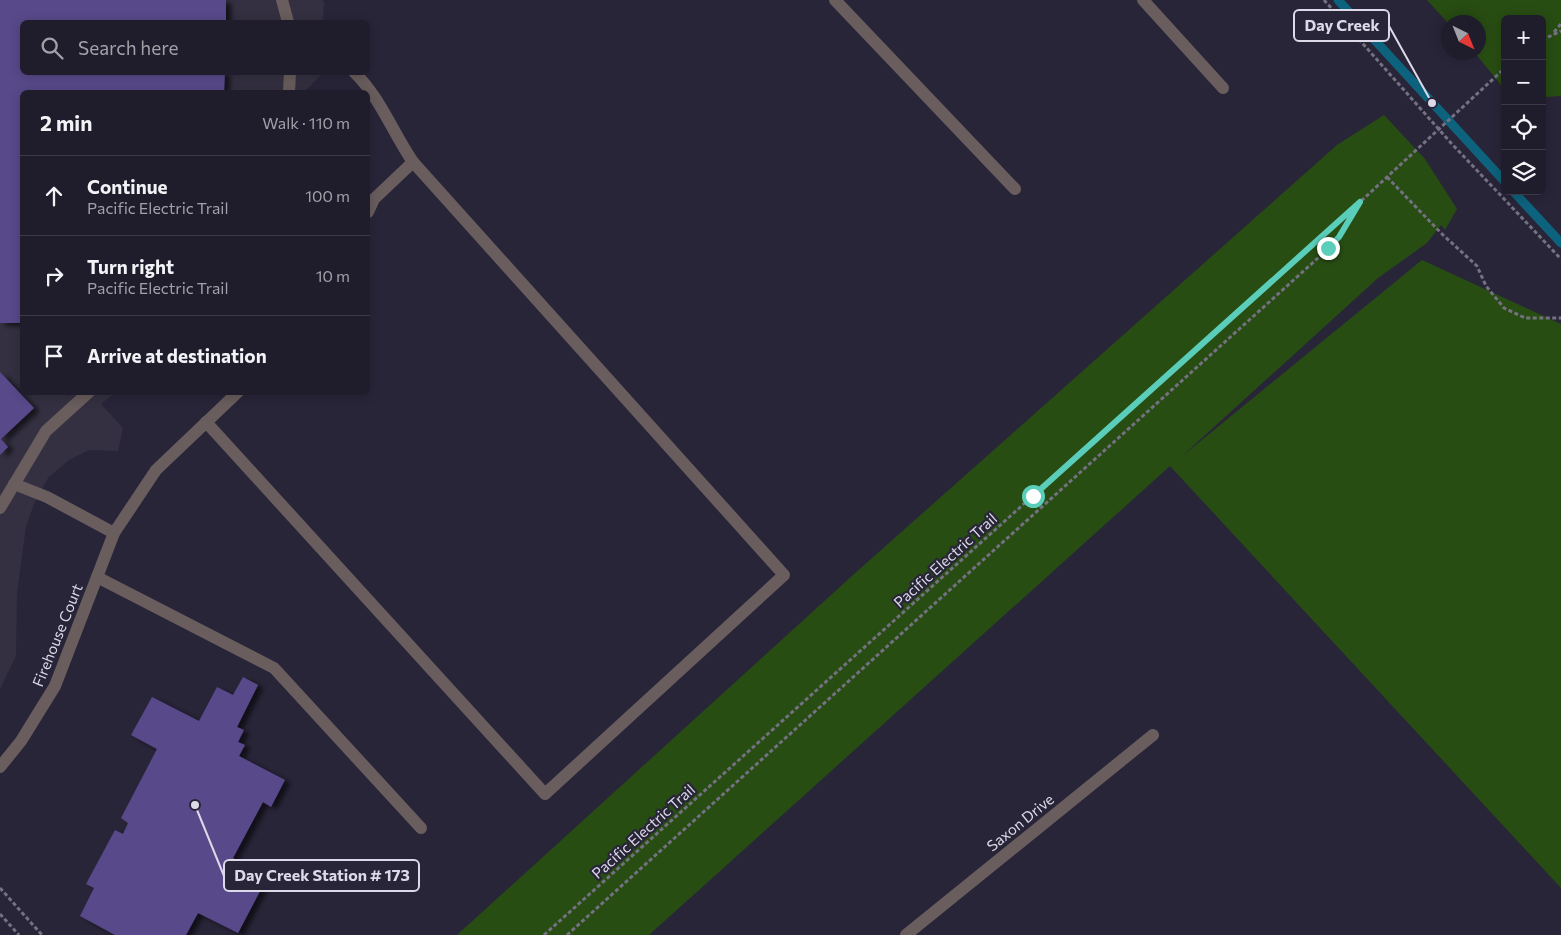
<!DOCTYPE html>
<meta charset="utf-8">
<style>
body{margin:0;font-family:Commissioner,sans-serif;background:#2c2937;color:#f1f3f6}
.controls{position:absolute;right:15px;top:15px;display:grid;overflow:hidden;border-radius:8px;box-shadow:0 2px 12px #0003}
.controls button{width:45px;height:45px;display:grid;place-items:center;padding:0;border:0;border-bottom:1px solid #3c3a47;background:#1f1c2b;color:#f1f3f6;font:25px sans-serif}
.compass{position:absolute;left:1441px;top:15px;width:45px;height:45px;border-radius:50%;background:#1f1c2b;box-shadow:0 2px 12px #0003;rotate:137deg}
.stop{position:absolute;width:15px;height:15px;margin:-11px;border:4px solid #5bcebb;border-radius:50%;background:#fff}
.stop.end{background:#5bcebb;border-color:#fff;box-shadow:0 1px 5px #0008}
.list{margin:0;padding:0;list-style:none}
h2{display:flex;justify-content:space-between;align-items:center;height:65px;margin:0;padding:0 20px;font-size:21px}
h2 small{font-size:16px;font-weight:400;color:#a1a1a9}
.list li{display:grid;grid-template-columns:32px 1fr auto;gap:15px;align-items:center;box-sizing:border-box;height:80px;padding:0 20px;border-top:1px solid #3c3a47}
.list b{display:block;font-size:19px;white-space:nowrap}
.list p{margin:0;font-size:16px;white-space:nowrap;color:#a1a1a9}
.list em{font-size:16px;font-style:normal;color:#a1a1a9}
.icon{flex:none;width:28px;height:28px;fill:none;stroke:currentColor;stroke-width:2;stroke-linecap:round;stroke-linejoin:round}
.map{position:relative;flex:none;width:1561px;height:935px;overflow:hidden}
.search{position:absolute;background:#1f1c2b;box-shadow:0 2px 12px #0003;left:20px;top:20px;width:350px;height:55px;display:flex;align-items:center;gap:12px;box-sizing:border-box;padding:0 18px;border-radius:8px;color:#a1a1a9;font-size:19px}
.panel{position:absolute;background:#1f1c2b;box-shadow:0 2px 12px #0003;left:20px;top:90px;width:350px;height:305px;border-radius:8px}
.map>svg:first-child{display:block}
.commercial{fill:#343041}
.green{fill:#284d13}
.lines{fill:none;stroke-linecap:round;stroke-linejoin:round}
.stream{stroke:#0d637e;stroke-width:9}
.building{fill:#58488a;filter:url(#shadow)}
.path{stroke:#747182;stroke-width:3;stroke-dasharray:4 2.5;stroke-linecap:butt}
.minor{stroke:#695d5d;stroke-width:12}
.route{stroke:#5bcebb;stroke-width:6}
.labels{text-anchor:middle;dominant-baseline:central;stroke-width:4.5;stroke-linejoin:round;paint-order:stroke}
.street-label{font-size:15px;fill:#dcdae8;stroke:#292539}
.leader{fill:none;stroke:#dcdae8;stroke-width:2}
.callout-dot{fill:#dcdae8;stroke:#292539;stroke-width:2}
.callout{fill:#292539;stroke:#dcdae8;stroke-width:2}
.callout-label{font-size:16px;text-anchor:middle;font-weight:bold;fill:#dcdae8}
</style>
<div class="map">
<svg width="1561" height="935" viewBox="0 0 1561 935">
<defs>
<filter id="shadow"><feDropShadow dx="5.5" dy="3" stdDeviation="2.5" flood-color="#0009"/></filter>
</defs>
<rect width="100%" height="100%" fill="#292539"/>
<path class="commercial" d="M 0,0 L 322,0 L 324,2 L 323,22 L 22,22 L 22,72 L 320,73 L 320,76 L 304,92 L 22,92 L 22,392 L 115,393 L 101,404 L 123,428 L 118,451 L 89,450 L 69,460 L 48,478 L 34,504 L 26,526 L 17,593 L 16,656 L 0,689 Z"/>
<g class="green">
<path d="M 1427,0 L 1561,0 L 1561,96 L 1546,97 L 1542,100 L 1542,19 L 1505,19 L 1505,90 L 1475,53 L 1478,52 L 1478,22 L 1448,23 Z"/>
<path d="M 1384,115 L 1425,159 L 1457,209 L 1445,230 L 1441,225 L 1427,243 L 1378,278 L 1181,457 L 1422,260 L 1561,324 L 1561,888 L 1170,466 L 649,935 L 457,935 L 853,575 L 1337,145 Z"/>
</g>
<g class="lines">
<g class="stream">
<path d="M 1338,0 L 1505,182"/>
<path d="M 1513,191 L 1561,243"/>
</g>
</g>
<g class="building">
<path d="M 0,0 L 226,0 L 226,22 L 22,22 L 22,72 L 225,72 L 224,92 L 22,92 L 22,323 L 0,323 Z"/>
<path d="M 0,372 L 34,408 L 1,439 L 8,447 L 0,455 Z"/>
<path d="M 243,677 L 258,685 L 237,727 L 244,730 L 238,742 L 245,745 L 239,756 L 285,780 L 271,807 L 263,802 L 233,858 L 268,876 L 238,933 L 198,913 L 186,935 L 115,935 L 80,916 L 94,888 L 86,884 L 115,830 L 123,834 L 128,823 L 121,818 L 157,749 L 131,735 L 152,697 L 199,721 L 217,687 L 233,695 Z"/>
</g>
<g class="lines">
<g class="path">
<path d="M 1324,0 L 1451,143 L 1561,259"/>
<path d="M 1554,32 L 1561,24"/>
<path d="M 1542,40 L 1561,31"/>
<path d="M 1387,177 L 1442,234 L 1477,266 L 1486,286 L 1504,308 L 1525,318 L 1561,318"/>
<path d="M 0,888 L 42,935"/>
<path d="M 0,914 L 19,935"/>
<path d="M 544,935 L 1360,202 L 1505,68"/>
<path d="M 567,935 L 1318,258 L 1339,237 L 1358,206"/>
</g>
<g class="minor">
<path d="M 282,0 L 288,22"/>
<path d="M 835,0 L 1015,189"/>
<path d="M 1143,0 L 1223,88"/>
<path d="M 289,92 L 290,72"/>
<path d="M 368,212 L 374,199 L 413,162"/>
<path d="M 206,422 L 545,794 L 784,575 L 413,162 C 393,133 380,97 354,72"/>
<path d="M 14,484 L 47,497 L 114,533"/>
<path d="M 0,508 L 46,431 L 89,392"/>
<path d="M 97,577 L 274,668 L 421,828"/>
<path d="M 0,767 L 21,741 L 55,686 L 114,533 L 156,470 L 238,392"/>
<path d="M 906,935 L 1153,735"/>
</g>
</g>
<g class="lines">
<path class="route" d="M 1033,496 L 1360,202 L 1339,237 L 1328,248"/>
</g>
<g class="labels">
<g class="street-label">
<text transform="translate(945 560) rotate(-42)">Pacific Electric Trail</text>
<text transform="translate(57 635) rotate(-68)">Firehouse Court</text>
<text transform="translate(1020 822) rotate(-39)">Saxon Drive</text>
<text transform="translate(643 831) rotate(-42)">Pacific Electric Trail</text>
</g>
</g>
<path class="leader" d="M1432 103L1389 26M195 805L224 876"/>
<g class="callout-dot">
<circle cx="1432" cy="103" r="5"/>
<circle cx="195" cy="805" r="5"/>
</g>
<g class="callout">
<rect x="1294" y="10" width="95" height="31" rx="5"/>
<rect x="224" y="860" width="195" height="31" rx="5"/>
</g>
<g class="callout-label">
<text x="1342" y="31">Day Creek</text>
<text x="322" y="881">Day Creek Station # 173</text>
</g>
</svg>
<div class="controls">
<button>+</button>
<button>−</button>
<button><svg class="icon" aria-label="locate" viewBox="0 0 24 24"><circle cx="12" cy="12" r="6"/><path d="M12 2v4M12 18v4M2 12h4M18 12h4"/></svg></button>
<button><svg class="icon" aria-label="layers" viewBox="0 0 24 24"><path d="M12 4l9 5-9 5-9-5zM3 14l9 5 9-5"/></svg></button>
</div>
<svg class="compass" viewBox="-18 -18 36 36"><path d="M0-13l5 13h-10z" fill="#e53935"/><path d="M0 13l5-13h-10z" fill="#a1a1a9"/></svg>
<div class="stop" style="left:1033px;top:496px"></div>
<div class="stop end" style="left:1328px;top:248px"></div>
<div class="search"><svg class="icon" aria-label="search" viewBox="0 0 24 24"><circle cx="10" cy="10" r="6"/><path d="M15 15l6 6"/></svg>Search here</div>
<section class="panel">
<h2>2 min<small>Walk · 110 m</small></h2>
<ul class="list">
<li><svg class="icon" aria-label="ahead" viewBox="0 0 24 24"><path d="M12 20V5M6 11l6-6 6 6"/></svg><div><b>Continue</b><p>Pacific Electric Trail</p></div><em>100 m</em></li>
<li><svg class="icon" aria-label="right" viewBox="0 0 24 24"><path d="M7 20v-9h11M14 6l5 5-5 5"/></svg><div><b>Turn right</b><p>Pacific Electric Trail</p></div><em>10 m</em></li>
<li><svg class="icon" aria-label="arrive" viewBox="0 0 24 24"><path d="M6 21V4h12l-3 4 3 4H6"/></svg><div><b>Arrive at destination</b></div></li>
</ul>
</section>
</div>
